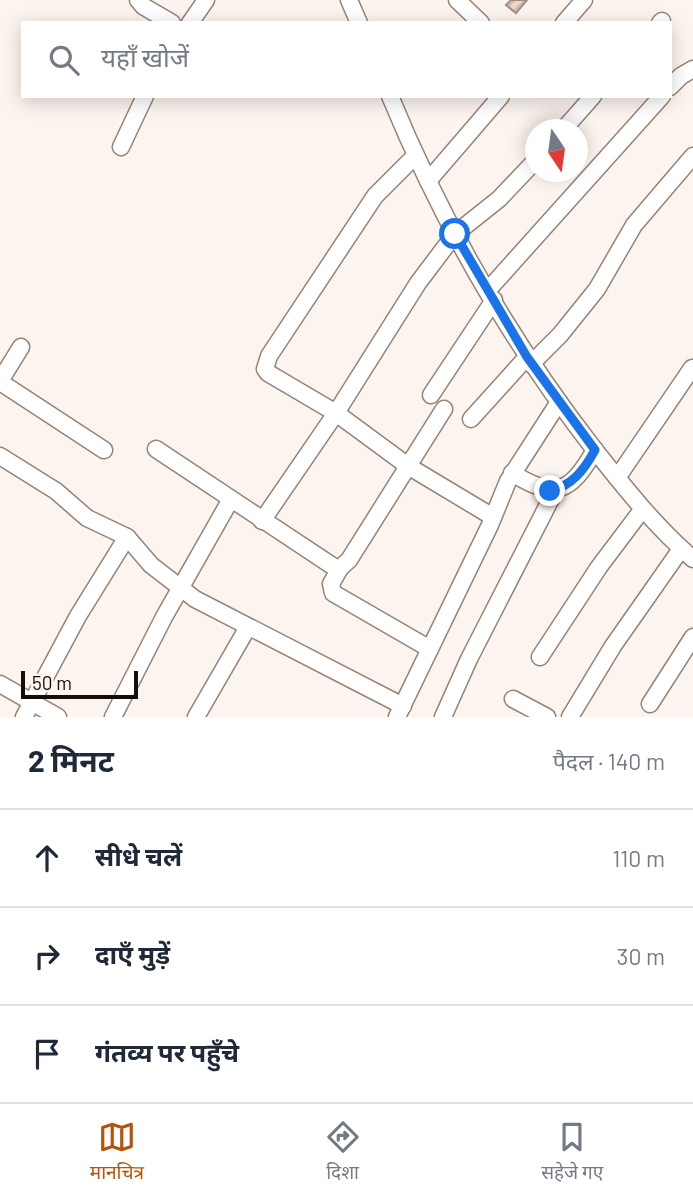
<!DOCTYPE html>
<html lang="hi">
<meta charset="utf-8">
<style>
body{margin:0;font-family:Barlow,"Noto Sans Devanagari",sans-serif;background:#f2f2f3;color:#1f2937}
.compass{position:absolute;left:525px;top:119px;width:63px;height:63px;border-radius:50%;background:#fff;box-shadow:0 4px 18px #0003;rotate:167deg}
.scale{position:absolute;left:21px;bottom:18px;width:117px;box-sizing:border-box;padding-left:7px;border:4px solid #140e09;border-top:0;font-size:19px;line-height:24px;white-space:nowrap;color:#140e09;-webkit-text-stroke:5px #fcf4ee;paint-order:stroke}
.stop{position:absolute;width:21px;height:21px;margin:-16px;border:5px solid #1a73e8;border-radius:50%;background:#fff}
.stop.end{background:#1a73e8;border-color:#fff;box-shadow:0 2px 7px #0008}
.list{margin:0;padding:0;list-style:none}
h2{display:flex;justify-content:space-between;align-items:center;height:91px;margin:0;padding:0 28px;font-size:30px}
h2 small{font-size:23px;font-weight:400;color:#747a83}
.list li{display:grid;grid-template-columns:46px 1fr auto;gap:21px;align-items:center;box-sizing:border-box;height:98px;padding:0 28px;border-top:2px solid #e0e1e3}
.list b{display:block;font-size:26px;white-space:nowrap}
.list em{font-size:23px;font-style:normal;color:#747a83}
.icon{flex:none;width:38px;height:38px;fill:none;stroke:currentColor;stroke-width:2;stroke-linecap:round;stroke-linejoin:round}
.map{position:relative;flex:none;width:693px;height:717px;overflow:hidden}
.search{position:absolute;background:#fff;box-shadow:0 4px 18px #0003;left:21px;right:21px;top:21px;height:77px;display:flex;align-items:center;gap:18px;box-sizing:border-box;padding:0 24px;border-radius:0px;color:#747a83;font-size:26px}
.sheet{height:385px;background:#fff}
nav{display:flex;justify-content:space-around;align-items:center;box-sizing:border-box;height:98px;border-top:2px solid #e0e1e3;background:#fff;font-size:19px;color:#747a83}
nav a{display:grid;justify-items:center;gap:4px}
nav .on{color:#b45309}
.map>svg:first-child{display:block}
.building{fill:url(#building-hatch);stroke:#a08e80;stroke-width:2}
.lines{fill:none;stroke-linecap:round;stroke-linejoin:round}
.minor-casing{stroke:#958375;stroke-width:19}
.minor{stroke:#fff;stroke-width:16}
.route{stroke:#1a73e8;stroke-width:9}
</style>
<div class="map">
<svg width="693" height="717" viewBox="0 0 693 717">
<defs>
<pattern id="building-hatch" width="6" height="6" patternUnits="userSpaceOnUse" patternTransform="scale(1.75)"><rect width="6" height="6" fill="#ead5c7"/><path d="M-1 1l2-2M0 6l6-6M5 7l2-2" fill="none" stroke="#c8b6aa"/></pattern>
</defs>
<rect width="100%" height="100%" fill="#fcf4ee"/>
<path class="building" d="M 511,0 L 527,0 L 516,13 L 506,5 Z"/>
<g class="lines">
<g class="minor-casing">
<g id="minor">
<path d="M 138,0 L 143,6 L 172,23"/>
<path d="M 349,0 L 359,23"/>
<path d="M 457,0 L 481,23"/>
<path d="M 190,23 L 206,0"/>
<path d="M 564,23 L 584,0"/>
<path d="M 660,23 L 662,21"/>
<path d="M 670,87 L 681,76 L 693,69"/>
<path d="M 390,96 C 442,222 511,342 594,449 C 625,488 655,526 693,559"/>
<path d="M 563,130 L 593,96"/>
<path d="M 121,147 L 145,96"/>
<path d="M 415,156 L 375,196 L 269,356 L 265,369 L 268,373 L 336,413 L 408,466 L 493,517"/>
<path d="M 428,181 L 501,96"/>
<path d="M 488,290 L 662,96"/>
<path d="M 531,364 L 560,335 L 597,289 L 634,225 L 693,156"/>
<path d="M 0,381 L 21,347"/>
<path d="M 0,382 L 104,450"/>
<path d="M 431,395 L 494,300"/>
<path d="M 471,419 L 527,357"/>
<path d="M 156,449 L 334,567 L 340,568 L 349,560 L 444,409"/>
<path d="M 0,456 L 56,491 L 87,518 L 127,537 L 151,565 L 195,599 L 403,706"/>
<path d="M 512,473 C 556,500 570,493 595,450"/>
<path d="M 617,478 L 692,368"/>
<path d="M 262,521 L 336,413 L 418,283 L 455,234 L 499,199 L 536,160"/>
<path d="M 340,568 L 331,584 L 333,593 L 430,649"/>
<path d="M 540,657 L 599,567 L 642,510"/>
<path d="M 0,684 L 58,717"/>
<path d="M 513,699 L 547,717"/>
<path d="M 650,704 L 693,637"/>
<path d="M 24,717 L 78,616 L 127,537"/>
<path d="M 113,717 L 164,617 L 231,499"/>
<path d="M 196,717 L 248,627"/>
<path d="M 397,717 L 490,525 L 508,481 L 559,402"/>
<path d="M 443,717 L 469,659 L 556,489"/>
<path d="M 570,717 L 613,646 L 681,549"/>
</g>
</g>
<use href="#minor" class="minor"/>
</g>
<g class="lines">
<path class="route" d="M 455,234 L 527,357 L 595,450 C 584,470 573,485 550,491"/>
</g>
</svg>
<svg class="compass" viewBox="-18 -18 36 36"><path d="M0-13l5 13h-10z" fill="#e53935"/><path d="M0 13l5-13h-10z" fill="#747a83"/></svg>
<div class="scale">50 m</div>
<div class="stop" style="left:455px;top:234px"></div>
<div class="stop end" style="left:550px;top:491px"></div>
<div class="search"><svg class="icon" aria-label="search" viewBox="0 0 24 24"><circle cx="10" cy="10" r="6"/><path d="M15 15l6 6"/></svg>यहाँ खोजें</div>
</div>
<section class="sheet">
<h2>2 मिनट<small>पैदल · 140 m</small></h2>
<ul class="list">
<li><svg class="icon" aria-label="ahead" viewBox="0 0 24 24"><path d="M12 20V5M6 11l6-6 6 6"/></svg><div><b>सीधे चलें</b></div><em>110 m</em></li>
<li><svg class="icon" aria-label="right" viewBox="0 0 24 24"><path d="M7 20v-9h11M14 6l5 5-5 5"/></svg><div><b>दाएँ मुड़ें</b></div><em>30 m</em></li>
<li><svg class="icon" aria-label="arrive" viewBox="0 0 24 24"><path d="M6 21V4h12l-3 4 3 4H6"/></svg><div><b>गंतव्य पर पहुँचे</b></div></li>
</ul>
</section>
<nav>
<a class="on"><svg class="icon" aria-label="map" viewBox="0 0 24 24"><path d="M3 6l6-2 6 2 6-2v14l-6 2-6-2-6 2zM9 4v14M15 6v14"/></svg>मानचित्र</a>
<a><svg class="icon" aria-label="directions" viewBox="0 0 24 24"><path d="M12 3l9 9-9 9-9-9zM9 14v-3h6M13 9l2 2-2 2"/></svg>दिशा</a>
<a><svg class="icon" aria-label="saved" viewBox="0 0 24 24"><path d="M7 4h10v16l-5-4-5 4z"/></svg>सहेजे गए</a>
</nav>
